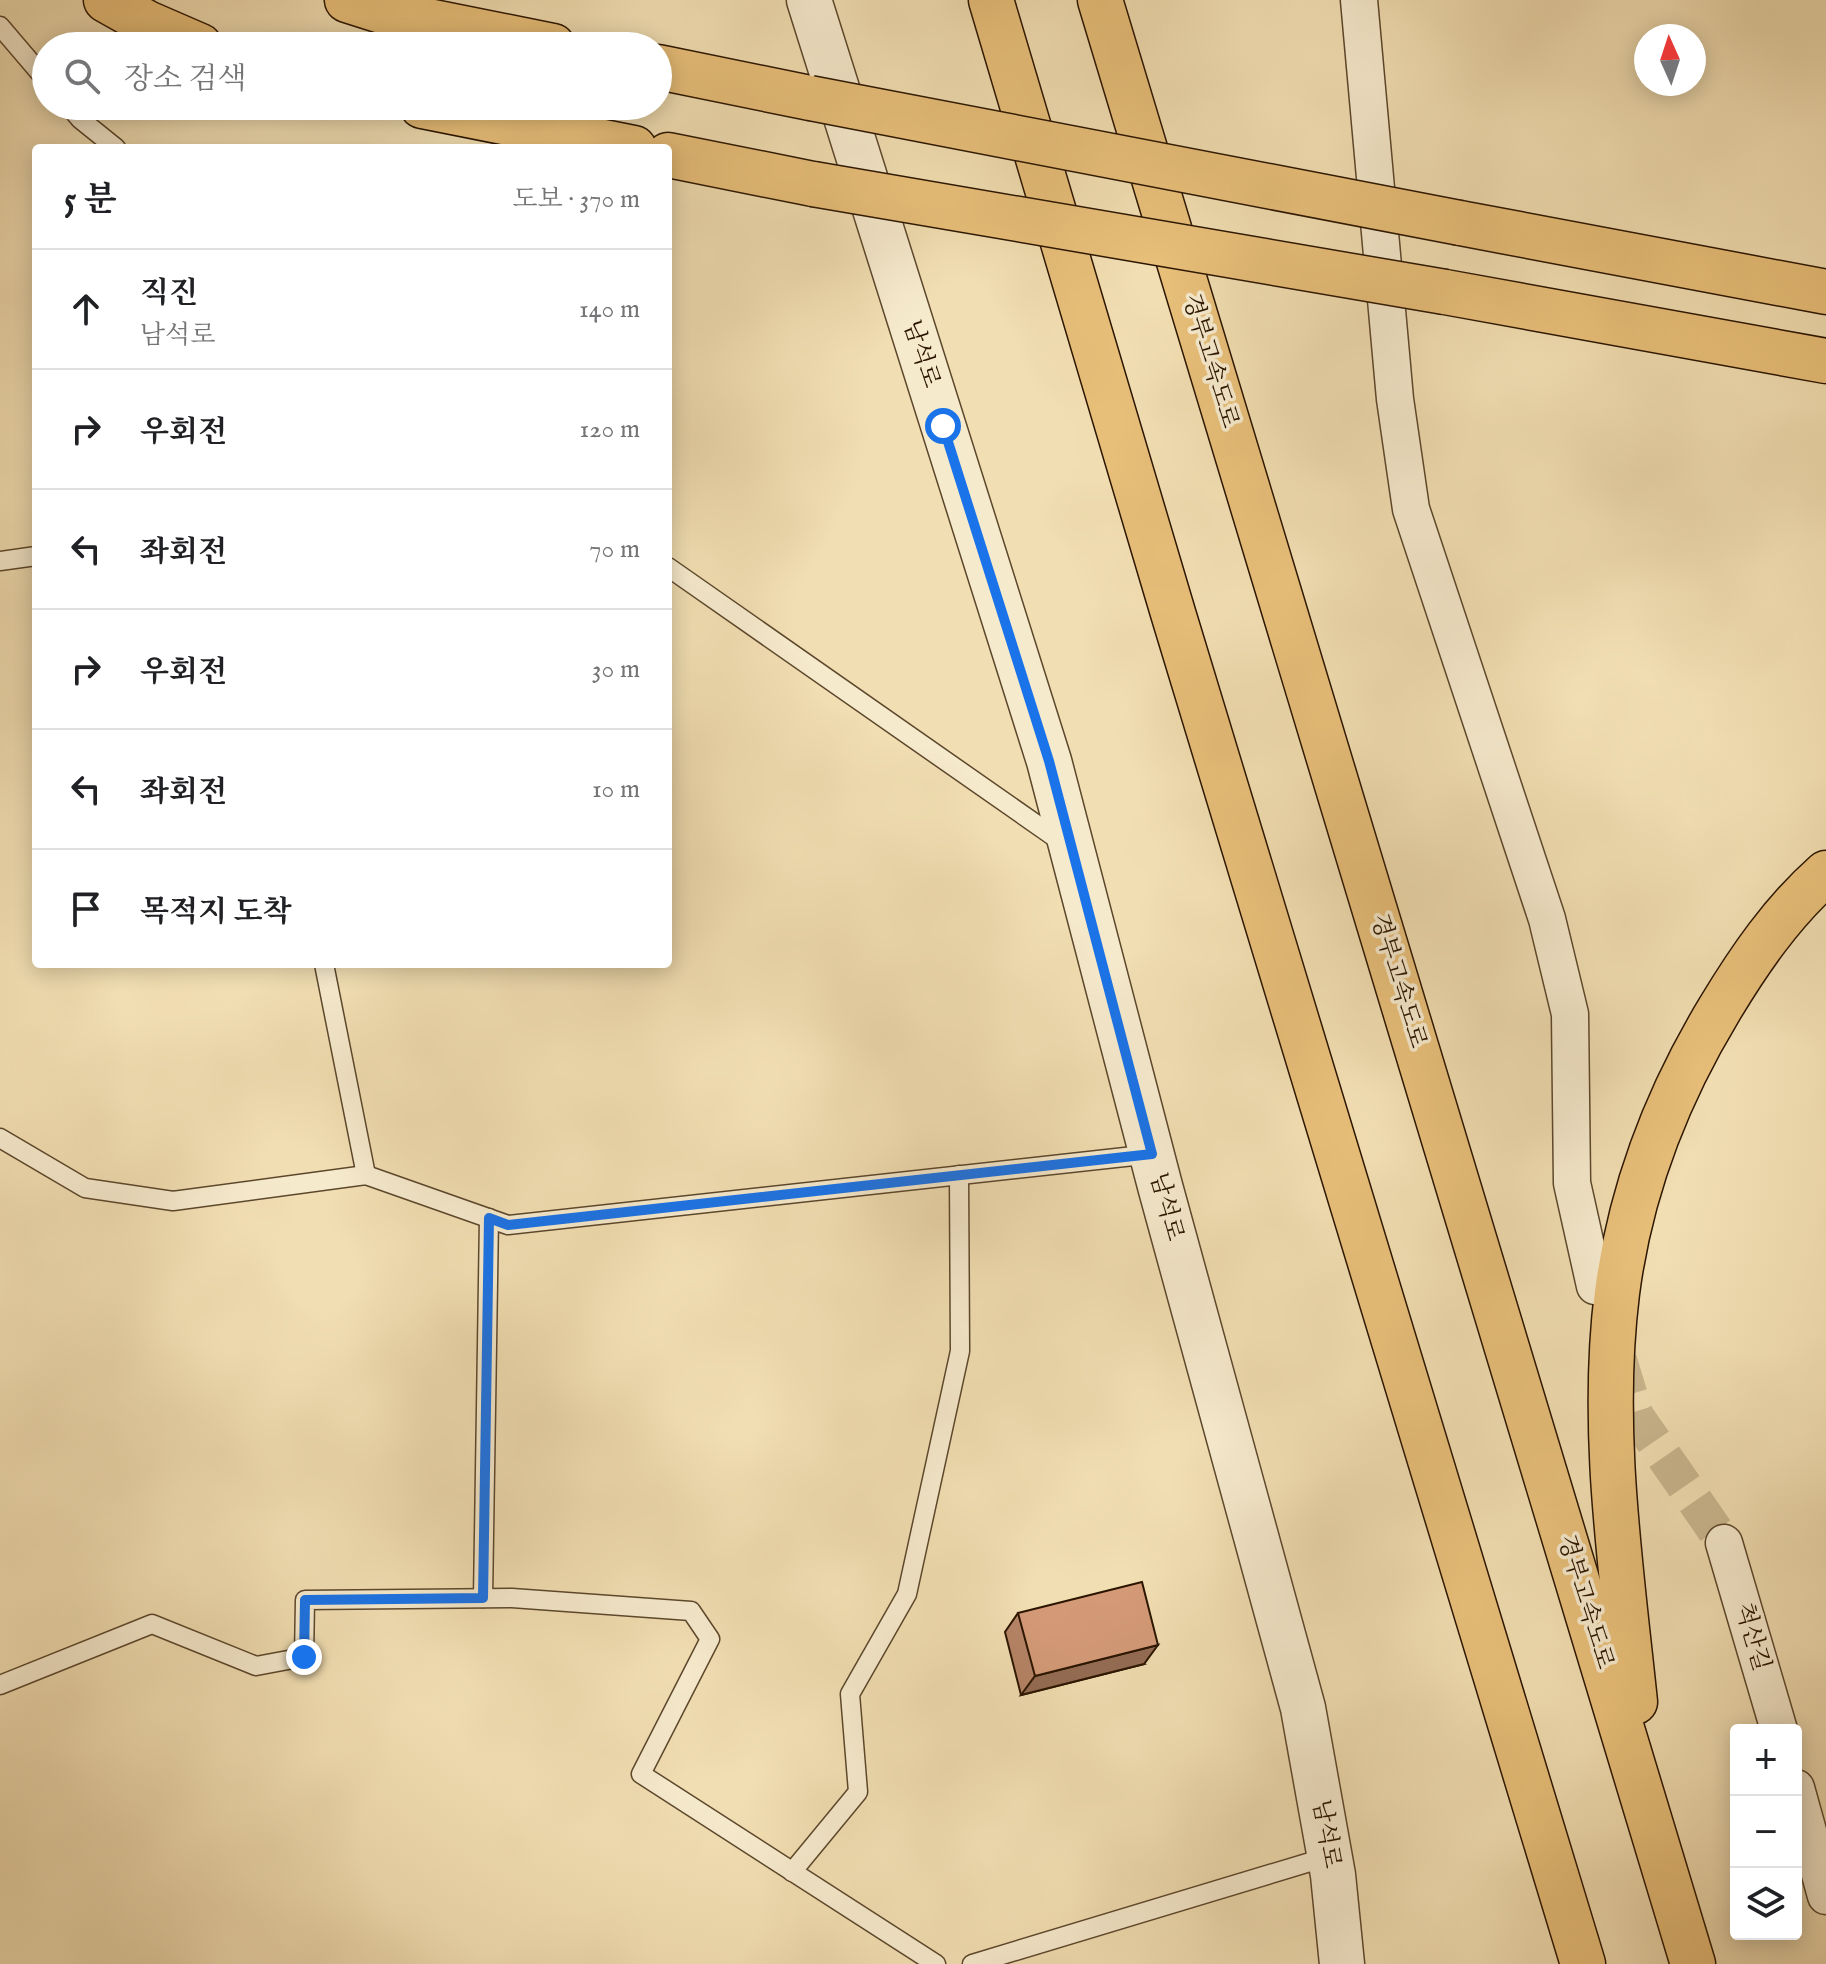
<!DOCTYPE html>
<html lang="ko">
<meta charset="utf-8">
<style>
body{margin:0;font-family:"IM FELL English","Noto Serif KR",serif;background:#f2f2f2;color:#202124}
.controls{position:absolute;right:24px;bottom:24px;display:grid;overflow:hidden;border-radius:8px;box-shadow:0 4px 20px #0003}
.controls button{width:72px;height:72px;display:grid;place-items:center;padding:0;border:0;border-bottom:2px solid #e0e0e0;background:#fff;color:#202124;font:40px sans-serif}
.compass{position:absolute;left:1634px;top:24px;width:72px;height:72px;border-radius:50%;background:#fff;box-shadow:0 4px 20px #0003;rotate:357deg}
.stop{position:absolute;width:24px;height:24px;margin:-18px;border:6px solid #1a73e8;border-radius:50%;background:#fff}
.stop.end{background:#1a73e8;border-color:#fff;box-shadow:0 2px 8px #0008}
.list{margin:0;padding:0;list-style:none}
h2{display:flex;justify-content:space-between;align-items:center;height:104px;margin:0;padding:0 32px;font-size:34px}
h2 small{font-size:26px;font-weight:400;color:#757577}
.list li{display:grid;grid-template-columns:52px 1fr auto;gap:24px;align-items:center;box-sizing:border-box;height:120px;padding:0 32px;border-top:2px solid #e0e0e0}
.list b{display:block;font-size:30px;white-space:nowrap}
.list p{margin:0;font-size:26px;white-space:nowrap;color:#757577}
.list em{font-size:26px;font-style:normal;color:#757577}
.icon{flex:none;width:44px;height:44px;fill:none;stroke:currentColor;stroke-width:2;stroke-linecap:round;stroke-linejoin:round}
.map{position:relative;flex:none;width:1826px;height:1964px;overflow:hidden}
.search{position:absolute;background:#fff;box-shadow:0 4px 20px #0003;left:32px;top:32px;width:640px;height:88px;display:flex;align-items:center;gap:20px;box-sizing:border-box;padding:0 28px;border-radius:44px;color:#757577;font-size:30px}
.panel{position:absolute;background:#fff;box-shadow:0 4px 20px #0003;left:32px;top:144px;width:640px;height:824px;border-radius:8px}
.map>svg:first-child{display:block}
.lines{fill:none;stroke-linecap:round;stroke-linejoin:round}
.minor-tunnel{stroke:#c9b68e;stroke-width:36;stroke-dasharray:36 18;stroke-linecap:butt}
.service-casing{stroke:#5c472c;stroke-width:21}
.minor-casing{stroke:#5c472c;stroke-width:39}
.tertiary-casing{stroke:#5c472c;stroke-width:47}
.motorway-casing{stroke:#2b1500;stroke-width:47}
.service{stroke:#f6eacd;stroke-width:18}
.minor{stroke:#f6eacd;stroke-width:36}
.tertiary{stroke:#f6eacd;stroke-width:44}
.motorway{stroke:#e8bf79;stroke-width:44}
.motorway-bridge-casing{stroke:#2b1500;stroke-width:47;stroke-linecap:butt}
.motorway-bridge{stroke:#e8bf79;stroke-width:44}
.wall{fill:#b68467;stroke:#2b1500;stroke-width:2}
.shaded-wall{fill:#946c54;stroke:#2b1500;stroke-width:2}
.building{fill:#d49a78;stroke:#2b1500;stroke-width:2}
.route{stroke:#1a73e8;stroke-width:10}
.labels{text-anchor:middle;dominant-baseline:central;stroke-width:7;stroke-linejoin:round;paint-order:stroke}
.street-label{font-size:24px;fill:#2b1500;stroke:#f6eacd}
</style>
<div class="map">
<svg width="1826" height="1964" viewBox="0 0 1826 1964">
<rect width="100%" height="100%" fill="#f1deb2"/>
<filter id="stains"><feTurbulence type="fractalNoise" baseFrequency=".0025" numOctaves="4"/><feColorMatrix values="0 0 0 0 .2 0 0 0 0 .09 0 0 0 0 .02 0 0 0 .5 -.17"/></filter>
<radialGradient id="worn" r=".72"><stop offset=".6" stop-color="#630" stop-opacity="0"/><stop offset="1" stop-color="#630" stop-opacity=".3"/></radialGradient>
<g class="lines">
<path class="minor-tunnel" d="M 1619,1360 L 1636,1416 L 1724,1543"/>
<g class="service-casing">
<g id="service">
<path d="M 0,26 L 46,80"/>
<path d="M 69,106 L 80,119 L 116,148"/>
<path d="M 0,561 L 36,556"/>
<path d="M 668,567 L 1063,843"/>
<path d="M 324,964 L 366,1175"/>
<path d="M 0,1138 L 85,1188 L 173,1201 L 366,1175 L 508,1225 L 1152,1154"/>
<path d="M 483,1598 L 489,1218"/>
<path d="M 0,1685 L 152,1624 L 256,1666 L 304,1657 L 305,1600 L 512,1598 L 691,1611 L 710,1639 L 641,1774 L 936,1964"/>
<path d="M 792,1872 L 858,1792 L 850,1694 L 907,1594 L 960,1351 L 959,1175"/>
<path d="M 972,1964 L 1330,1856"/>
</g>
</g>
<g class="minor-casing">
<g id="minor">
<path d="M 1359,0 L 1395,399 L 1411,509 L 1547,919 L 1570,1014 L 1572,1183 L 1595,1286"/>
<path d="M 1724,1543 L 1779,1730"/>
<path d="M 1796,1788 L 1826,1896"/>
</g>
</g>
<g class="tertiary-casing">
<path id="tertiary" d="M 809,0 L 1049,761 L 1160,1186 L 1303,1708 L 1333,1875 L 1342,1964"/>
</g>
<g class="motorway-casing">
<g id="motorway">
<path d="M 106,0 L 147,23 L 200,46"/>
<path d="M 347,0 L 388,13 L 553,46"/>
<path d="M 991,0 L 1173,613 L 1583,1964"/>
<path d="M 1100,0 L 1693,1964"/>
<path d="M 658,67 L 810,98"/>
<path d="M 422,106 L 634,148"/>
<path d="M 668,155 L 813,184"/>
<path d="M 1460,223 L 1826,292"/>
<path d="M 1445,292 L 1826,361"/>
<path d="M 1635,1702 C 1621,1567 1600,1429 1617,1293 C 1630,1192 1667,1096 1719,1010 C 1749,960 1782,912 1826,873"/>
</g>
</g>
<use href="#service" class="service"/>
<use href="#minor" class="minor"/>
<use href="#tertiary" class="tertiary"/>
<use href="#motorway" class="motorway"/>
<g class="motorway-bridge-casing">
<g id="motorway-bridge">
<path d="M 810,98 L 1460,223"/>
<path d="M 813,184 L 1445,292"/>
</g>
</g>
<use href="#motorway-bridge" class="motorway-bridge"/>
</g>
<path class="wall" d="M 1018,1613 L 1144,1664 L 1021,1695 L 1005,1632 Z"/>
<path class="shaded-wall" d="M 1158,1645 L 1144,1664 L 1021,1695 L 1035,1676 Z"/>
<path class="building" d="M 1142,1582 L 1158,1645 L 1035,1676 L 1018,1613 Z"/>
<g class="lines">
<path class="route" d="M 304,1657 L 305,1600 L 483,1598 L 489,1218 L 508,1225 L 1152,1154 L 1049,761 L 943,426"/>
</g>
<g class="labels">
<g class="street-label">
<text transform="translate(921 354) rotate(72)">남석로</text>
<text transform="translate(1210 361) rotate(73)">경부고속도로</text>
<text transform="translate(1398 981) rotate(73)">경부고속도로</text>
<text transform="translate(1166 1207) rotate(75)">남석로</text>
<text transform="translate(1585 1602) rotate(73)">경부고속도로</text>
<text transform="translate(1752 1637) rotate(74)">척산길</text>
<text transform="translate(1326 1834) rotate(80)">남석로</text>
</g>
</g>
<rect width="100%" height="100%" filter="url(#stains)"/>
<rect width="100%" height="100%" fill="url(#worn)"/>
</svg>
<div class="controls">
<button>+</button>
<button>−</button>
<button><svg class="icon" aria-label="layers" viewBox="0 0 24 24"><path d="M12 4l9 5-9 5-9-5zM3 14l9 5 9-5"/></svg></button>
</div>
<svg class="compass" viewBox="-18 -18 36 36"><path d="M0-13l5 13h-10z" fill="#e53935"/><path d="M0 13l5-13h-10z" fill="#757577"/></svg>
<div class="stop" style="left:943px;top:426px"></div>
<div class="stop end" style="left:304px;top:1657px"></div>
<div class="search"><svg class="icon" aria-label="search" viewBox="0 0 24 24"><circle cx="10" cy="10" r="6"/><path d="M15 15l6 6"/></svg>장소 검색</div>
<section class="panel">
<h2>5 분<small>도보 · 370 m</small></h2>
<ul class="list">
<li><svg class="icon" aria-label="ahead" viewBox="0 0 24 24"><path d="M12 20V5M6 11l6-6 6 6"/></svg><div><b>직진</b><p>남석로</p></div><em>140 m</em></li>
<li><svg class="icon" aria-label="right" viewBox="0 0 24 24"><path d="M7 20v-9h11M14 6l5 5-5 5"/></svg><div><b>우회전</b></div><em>120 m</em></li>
<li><svg class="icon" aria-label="left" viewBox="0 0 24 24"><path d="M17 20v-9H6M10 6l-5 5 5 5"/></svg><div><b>좌회전</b></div><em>70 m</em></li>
<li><svg class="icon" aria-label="right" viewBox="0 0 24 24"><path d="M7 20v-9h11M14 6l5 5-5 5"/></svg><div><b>우회전</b></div><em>30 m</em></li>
<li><svg class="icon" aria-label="left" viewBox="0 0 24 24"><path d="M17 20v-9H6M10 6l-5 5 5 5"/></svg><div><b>좌회전</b></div><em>10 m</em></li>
<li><svg class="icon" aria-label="arrive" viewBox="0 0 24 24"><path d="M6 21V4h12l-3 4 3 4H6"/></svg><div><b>목적지 도착</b></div></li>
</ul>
</section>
</div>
